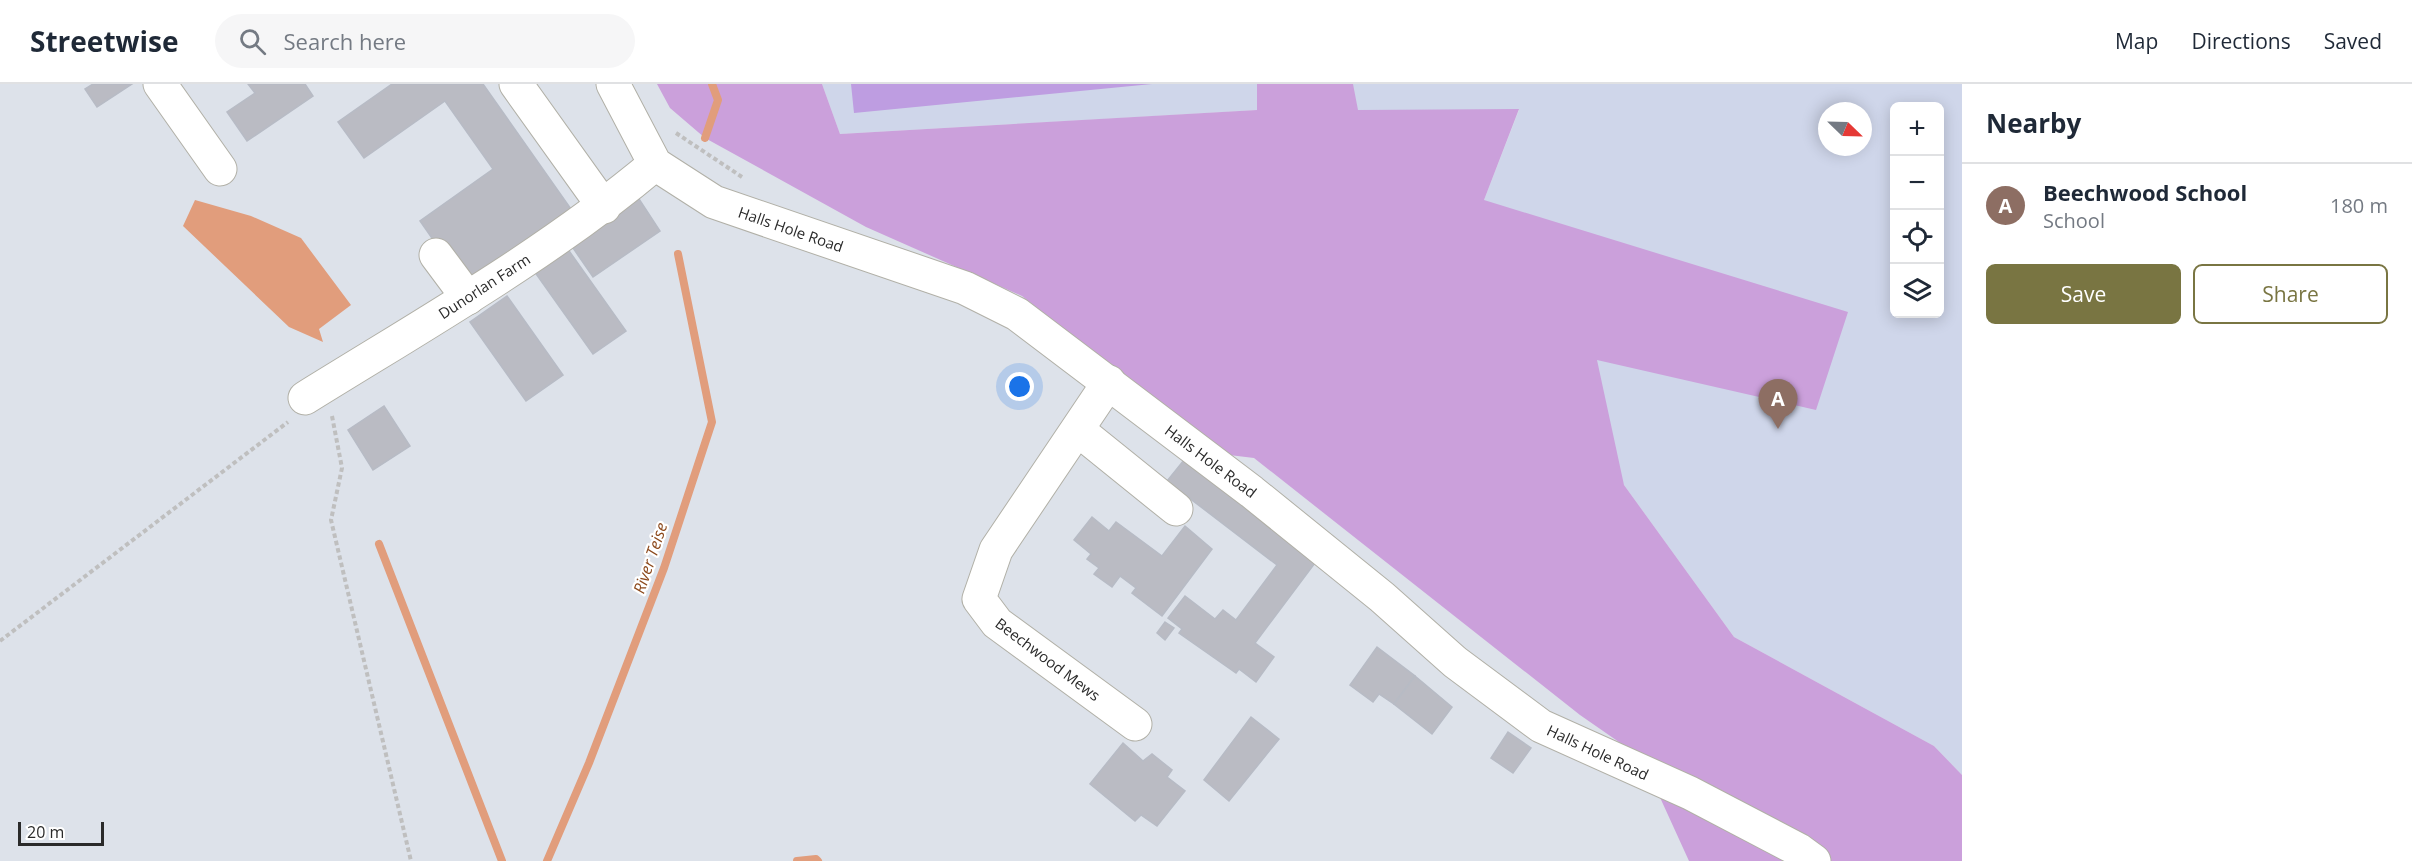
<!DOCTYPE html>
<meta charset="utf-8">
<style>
body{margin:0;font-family:"Open Sans",sans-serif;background:#f6f6f7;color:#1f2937}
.controls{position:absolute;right:18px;top:18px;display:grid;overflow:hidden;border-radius:9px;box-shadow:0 3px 15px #0003}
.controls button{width:54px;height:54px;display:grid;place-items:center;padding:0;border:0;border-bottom:2px solid #e0e1e3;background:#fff;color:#1f2937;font:30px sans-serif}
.compass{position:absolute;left:1818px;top:18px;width:54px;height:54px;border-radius:50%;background:#fff;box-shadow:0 3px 15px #0003;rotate:113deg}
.scale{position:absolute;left:18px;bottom:15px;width:86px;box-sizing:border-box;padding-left:6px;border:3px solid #2a2a2a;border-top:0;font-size:16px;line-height:21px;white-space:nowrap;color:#2a2a2a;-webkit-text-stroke:4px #fff;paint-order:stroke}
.you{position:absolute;left:1020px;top:303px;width:21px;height:21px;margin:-15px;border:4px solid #fff;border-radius:50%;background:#1a73e8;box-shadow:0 0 0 9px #1a73e833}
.badge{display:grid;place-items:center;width:39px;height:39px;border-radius:50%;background:#797542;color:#fff;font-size:20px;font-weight:700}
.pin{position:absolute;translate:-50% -50px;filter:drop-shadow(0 2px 3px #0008)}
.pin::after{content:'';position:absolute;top:32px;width:21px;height:18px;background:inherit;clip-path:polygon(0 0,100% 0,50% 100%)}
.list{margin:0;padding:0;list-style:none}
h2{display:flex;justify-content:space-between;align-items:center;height:78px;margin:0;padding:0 24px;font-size:26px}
h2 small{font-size:20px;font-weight:400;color:#747a83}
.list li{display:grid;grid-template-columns:39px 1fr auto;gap:18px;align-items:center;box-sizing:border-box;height:84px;padding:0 24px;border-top:2px solid #e0e1e3}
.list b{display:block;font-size:22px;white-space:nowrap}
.list p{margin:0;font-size:20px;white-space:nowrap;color:#747a83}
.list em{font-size:20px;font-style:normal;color:#747a83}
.actions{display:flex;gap:12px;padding:18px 24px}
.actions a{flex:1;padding:14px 0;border:2px solid #797542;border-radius:9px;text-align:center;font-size:21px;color:#797542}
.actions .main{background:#797542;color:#fff}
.icon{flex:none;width:33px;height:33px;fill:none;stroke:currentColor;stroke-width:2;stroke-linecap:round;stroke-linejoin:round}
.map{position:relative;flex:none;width:1962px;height:777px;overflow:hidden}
header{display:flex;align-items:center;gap:36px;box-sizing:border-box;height:84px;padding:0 30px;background:#fff;border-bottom:2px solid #e0e1e3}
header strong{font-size:28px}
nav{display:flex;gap:33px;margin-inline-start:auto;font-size:21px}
.search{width:420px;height:54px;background:#f6f6f7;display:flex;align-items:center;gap:15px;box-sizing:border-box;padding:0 21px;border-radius:33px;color:#747a83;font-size:22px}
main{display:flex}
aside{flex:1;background:#fff}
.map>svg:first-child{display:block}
.education{fill:#cfd6ea;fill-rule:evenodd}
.green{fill:#cba0db}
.pitch{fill:#be9de1}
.water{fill:#e19d7c}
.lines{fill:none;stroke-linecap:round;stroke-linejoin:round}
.stream{stroke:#e19d7c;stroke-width:8}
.building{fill:#babbc3;stroke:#b7bbc5;stroke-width:1.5}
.minor-casing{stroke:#b1b0a7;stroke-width:35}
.path{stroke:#bfbfbf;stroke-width:4;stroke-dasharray:4.5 3;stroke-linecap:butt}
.minor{stroke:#fff;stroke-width:33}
.labels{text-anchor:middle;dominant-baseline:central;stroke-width:4.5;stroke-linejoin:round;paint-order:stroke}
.street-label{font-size:15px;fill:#2a2a2a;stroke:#fff}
.water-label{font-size:16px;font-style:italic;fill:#8c491c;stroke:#fff}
</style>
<header>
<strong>Streetwise</strong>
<div class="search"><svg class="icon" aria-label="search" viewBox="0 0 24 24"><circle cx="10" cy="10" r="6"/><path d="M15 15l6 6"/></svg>Search here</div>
<nav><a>Map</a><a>Directions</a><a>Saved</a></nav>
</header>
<main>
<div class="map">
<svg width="1962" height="777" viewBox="0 0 1962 777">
<rect width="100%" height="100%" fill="#dde2ea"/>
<path class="education" d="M 822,0 L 1962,0 L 1962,691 L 1934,662 L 1734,553 L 1624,401 L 1484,116 L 1519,26 L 1258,26 L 840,50 ZM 1894,22 L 1940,22 L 1940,230 L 1894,230 ZM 1827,27 L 1863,27 L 1863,63 L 1827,63 Z"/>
<path class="green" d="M 657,0 L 822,0 L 840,50 L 1257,26 L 1257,0 L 1353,0 L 1358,26 L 1519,25 L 1484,116 L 1848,228 L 1816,326 L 1597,276 L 1624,401 L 1734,553 L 1934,662 L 1962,691 L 1962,777 L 1689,777 L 1642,674 L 1580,631 L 1254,374 L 1221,370 L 1022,212 L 866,143 L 705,54 L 670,24 Z"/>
<path class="pitch" d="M 851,0 L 1152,0 L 854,29 Z"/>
<path class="water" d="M 195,116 L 251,132 L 301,154 L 351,221 L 319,245 L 323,258 L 289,243 L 183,142 Z"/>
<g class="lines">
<g class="stream">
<path d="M 705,54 L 718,16 L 712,0"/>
<path d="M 379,460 L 502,777"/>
<path d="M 547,777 L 589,679 L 664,484 L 712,338 L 678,170"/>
<path d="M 797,777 L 816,775 L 818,777"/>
</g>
</g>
<g class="building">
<path d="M 93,0 L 132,0 L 97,23 L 85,5 Z"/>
<path d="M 248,0 L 305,0 L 313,12 L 247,57 L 227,28 L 255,9 Z"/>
<path d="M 392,0 L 483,0 L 571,125 L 464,200 L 420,137 L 493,85 L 445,17 L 364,74 L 338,38 Z"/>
<path d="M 639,115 L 660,147 L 593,193 L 571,161 Z"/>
<path d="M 567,164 L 626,247 L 593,270 L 534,187 Z"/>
<path d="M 507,212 L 563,291 L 526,317 L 470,238 Z"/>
<path d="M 384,322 L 410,362 L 373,386 L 348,346 Z"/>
<path d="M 1184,376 L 1315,479 L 1255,559 L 1274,573 L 1256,598 L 1239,585 L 1236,589 L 1179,549 L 1182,545 L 1168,534 L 1185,512 L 1215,535 L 1223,526 L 1236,536 L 1277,481 L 1167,397 Z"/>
<path d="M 1092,433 L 1109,447 L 1116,438 L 1162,472 L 1185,442 L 1212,465 L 1162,532 L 1132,509 L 1136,504 L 1120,492 L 1112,503 L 1094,490 L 1099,484 L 1087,475 L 1091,470 L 1074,456 Z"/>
<path d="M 1165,538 L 1174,544 L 1165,556 L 1157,549 Z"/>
<path d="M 1377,563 L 1415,592 L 1394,620 L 1379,610 L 1373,618 L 1350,601 Z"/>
<path d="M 1415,592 L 1452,623 L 1432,650 L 1394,620 Z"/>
<path d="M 1251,633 L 1279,655 L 1229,717 L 1204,696 Z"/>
<path d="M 1508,648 L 1531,664 L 1513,689 L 1491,674 Z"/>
<path d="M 1123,659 L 1143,677 L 1152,670 L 1172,686 L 1167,693 L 1185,707 L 1157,742 L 1141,731 L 1135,737 L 1090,700 Z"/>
</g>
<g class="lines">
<g class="minor-casing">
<g id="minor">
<path d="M 160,0 L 220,85"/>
<path d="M 516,0 L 604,123"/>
<path d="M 613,0 L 655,80 L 714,118 L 965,204 L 1017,230 L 1252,408 L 1382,513 L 1455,578 L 1541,642 L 1690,709 L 1799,766 L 1814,777"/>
<path d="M 436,171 L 468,214"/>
<path d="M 1109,298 L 996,466 L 979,515 L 997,539 L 1135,640"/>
<path d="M 305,314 C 424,240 548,170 655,80"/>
<path d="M 1078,346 L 1176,425"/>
</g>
</g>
<g class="path">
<path d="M 676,49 L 742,93"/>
<path d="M 332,332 L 342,384 L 331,436 L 411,777"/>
<path d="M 0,557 L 288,338"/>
</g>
<use href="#minor" class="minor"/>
</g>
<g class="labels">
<g class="street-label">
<text transform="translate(791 145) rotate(19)">Halls Hole Road</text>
<text transform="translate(484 202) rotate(-33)">Dunorlan Farm</text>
<text transform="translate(1211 377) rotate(37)">Halls Hole Road</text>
<text transform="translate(1048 575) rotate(37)">Beechwood Mews</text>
<text transform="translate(1598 668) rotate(25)">Halls Hole Road</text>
</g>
<g class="water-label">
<text transform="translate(650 474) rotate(-71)">River Teise</text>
</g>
</g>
</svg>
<div class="controls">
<button>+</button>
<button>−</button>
<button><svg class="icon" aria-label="locate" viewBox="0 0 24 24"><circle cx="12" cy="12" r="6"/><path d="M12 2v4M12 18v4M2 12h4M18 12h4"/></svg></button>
<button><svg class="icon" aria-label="layers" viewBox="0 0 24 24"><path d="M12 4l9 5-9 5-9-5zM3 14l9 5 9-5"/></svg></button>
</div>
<svg class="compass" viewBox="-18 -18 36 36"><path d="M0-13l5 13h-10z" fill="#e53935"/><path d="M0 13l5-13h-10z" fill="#747a83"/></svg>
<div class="scale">20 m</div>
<div class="you"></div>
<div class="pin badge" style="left:1778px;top:345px;background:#8d6e63">A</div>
</div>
<aside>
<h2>Nearby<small></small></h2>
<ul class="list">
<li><span class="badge" style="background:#8d6e63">A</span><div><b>Beechwood School</b><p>School</p></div><em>180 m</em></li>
</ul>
<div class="actions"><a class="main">Save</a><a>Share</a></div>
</aside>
</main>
